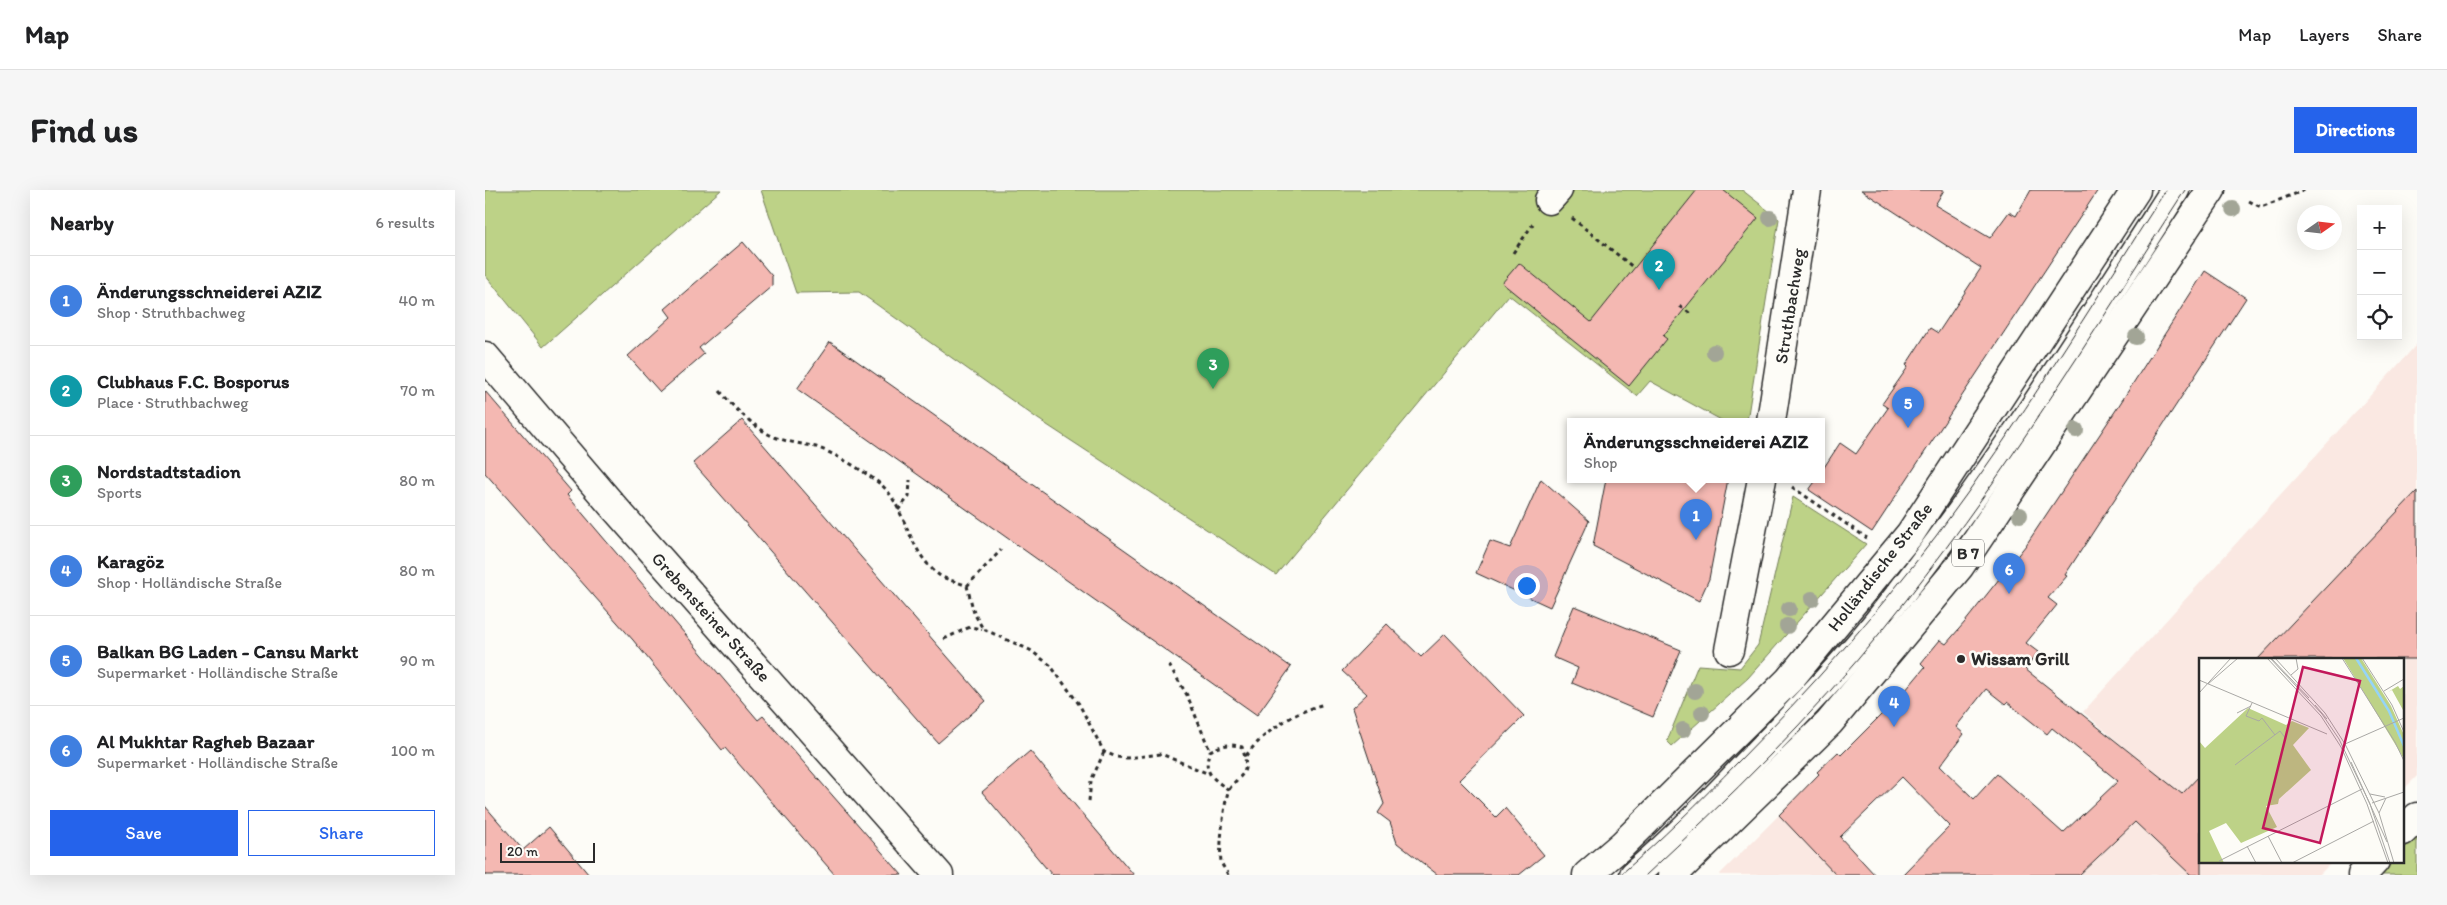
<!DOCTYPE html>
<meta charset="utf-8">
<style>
body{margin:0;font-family:Itim,sans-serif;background:#f6f6f6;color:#202124}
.controls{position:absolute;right:15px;top:15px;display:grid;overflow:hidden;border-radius:0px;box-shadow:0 5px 20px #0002}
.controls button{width:45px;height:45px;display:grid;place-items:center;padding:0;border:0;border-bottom:1px solid #e0e0e0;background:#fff;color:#202124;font:25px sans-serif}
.compass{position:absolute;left:1812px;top:15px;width:45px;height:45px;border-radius:50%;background:#fff;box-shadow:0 5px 20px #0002;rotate:76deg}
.scale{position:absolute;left:15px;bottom:12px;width:95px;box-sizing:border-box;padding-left:5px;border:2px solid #2b2b2b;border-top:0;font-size:14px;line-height:18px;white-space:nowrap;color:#2b2b2b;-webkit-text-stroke:4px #fdfcf7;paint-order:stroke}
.you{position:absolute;left:1041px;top:395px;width:18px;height:18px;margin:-12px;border:4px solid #fff;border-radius:50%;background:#1a73e8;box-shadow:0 0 0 8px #1a73e833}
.badge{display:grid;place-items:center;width:32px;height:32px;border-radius:50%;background:#2563eb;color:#fff;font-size:16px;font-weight:700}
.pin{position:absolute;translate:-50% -41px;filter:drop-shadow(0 1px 2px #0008)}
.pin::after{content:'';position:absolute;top:26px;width:18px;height:15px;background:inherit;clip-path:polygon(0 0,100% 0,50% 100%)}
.popup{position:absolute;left:1082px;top:228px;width:258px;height:65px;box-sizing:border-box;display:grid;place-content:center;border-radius:0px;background:#fff;filter:drop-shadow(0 1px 4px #0005);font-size:16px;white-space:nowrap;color:#757577}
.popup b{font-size:19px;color:#202124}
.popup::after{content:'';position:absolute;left:50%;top:100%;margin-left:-10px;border:10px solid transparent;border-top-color:#fff}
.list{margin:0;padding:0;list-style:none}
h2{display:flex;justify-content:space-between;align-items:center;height:65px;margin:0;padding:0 20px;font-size:21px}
h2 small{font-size:16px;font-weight:400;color:#757577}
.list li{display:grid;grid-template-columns:32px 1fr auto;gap:15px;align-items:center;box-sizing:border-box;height:90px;padding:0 20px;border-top:1px solid #e0e0e0}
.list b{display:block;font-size:19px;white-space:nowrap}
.list p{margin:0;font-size:16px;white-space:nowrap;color:#757577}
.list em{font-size:16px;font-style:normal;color:#757577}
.actions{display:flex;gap:10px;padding:15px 20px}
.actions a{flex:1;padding:11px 0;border:1px solid #2563eb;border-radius:0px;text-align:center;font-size:18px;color:#2563eb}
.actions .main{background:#2563eb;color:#fff}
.icon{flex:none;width:28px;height:28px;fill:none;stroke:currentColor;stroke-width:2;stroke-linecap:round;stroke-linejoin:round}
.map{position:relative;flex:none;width:1932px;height:685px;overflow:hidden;border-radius:0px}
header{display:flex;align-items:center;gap:30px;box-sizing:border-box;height:70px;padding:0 25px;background:#fff;border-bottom:1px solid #e0e0e0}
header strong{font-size:24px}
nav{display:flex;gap:28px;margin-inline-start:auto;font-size:18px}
.intro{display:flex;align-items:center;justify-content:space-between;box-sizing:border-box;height:120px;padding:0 30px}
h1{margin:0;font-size:35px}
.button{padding:12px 22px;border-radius:0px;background:#2563eb;color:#fff;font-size:18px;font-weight:700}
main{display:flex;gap:30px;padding:0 30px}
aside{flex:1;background:#fff;border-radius:0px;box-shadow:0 5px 20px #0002}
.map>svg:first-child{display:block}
.built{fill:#fae8e2}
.green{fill:#bdd287;stroke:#747e59}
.building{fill:#f4b8b2;stroke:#2b2b2b;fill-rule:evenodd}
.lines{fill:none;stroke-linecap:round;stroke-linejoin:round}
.minor-casing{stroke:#2b2b2b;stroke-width:31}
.major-casing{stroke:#2b2b2b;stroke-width:31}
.path{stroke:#2b2b2b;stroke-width:3;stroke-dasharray:4 4;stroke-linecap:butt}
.minor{stroke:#fdfcf7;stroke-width:28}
.major{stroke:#fdfcf7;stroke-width:28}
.tram{stroke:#2b2b2b;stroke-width:1}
.tree{fill:#a2a596}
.poi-dot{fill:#2b2b2b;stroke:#fdfcf7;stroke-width:2}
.labels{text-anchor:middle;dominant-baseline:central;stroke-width:5;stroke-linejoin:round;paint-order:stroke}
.shield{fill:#fdfcf7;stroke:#6a6a68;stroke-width:1}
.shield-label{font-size:16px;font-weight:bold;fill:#2b2b2b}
.street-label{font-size:18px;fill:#2b2b2b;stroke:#fdfcf7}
.poi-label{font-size:18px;font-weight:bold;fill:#2b2b2b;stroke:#fdfcf7;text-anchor:start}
.inset-river{fill:none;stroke:#95d4f7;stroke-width:2.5}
.inset-road{fill:none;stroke:#a9a8a5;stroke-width:1}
.view{fill:#c2185b;fill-opacity:0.15;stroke:#c2185b;stroke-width:2.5}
.inset-edge{fill:none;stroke:#2b2b2b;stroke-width:2.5}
</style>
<header>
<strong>Map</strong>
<nav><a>Map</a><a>Layers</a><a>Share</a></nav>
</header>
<div class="intro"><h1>Find us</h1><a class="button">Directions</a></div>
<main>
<aside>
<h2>Nearby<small>6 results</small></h2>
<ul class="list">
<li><span class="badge" style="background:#3f7fe0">1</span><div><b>Änderungsschneiderei AZIZ</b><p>Shop · Struthbachweg</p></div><em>40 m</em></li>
<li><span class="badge" style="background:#0f9aa8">2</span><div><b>Clubhaus F.C. Bosporus</b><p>Place · Struthbachweg</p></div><em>70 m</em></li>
<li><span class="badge" style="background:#2e9e5b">3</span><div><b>Nordstadtstadion</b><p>Sports</p></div><em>80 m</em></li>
<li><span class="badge" style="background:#3f7fe0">4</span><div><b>Karagöz</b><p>Shop · Holländische Straße</p></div><em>80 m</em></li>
<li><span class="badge" style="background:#3f7fe0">5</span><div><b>Balkan BG Laden - Cansu Markt</b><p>Supermarket · Holländische Straße</p></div><em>90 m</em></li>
<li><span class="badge" style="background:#3f7fe0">6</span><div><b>Al Mukhtar Ragheb Bazaar</b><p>Supermarket · Holländische Straße</p></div><em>100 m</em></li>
</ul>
<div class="actions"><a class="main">Save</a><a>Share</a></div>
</aside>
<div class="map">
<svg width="1932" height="685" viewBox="0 0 1932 685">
<rect width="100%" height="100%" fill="#fdfcf7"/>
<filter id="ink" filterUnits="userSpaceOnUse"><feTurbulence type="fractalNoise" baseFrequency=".02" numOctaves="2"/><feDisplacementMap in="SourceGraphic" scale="10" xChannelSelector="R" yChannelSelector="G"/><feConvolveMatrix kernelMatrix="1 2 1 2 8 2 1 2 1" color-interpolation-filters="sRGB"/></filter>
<g filter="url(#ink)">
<g class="built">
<path d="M 1932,154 L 1932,586 L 1918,600 L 1918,469 L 1716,469 L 1716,671 L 1848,671 L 1834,685 L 1535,685 L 1654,570 L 1598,522 Z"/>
<path d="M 1315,604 L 1389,685 L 1234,685 Z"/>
</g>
<g class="green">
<path d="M 0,0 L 236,0 L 58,157 L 0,85 Z"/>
<path d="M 276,0 L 1257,0 L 1294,29 L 1262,231 L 1238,231 L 1165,191 L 1152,206 L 1024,105 L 791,385 L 553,229 L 374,102 L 311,103 Z"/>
<path d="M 1308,307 L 1381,354 L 1263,488 L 1187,556 L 1182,551 L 1213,475 L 1255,478 L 1273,455 Z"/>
<path d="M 1932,646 L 1932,685 L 1893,685 L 1907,671 L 1918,671 L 1918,660 Z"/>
</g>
<g class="building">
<path d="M 1212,0 L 1238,0 L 1273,28 L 1178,146 L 1182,149 L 1144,196 L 1017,93 L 1034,73 L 1106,132 Z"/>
<path d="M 1376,0 L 1459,0 L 1450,15 L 1505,48 L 1524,22 L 1531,26 L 1546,0 L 1613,0 L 1387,342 L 1324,300 L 1332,289 L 1336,289 L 1336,282 L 1355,253 L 1371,264 L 1403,218 L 1397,214 L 1423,177 L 1421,175 L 1445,138 L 1453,143 L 1496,78 Z"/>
<path d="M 258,52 L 287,86 L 287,96 L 214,158 L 219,164 L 175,202 L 143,166 L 186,127 L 180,119 Z"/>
<path d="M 1720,81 L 1761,108 L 1580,385 L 1582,386 L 1563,408 L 1572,415 L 1541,453 L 1553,462 L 1540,479 L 1697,604 L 1716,584 L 1716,685 L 1706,685 L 1650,632 L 1594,685 L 1417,685 L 1465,636 L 1417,587 L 1355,647 L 1390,685 L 1351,685 L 1294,625 L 1334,584 L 1332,582 L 1353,562 L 1356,565 L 1420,501 L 1440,477 L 1436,473 L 1455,450 L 1461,454 L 1480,432 L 1541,355 L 1631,220 ZM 1501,499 L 1520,514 L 1522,512 L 1562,544 L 1567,538 L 1633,591 L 1578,643 L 1512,584 L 1489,609 L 1455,576 L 1479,544 L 1471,537 Z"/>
<path d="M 345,152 L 806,477 L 772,525 L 312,199 Z"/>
<path d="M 0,201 L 86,301 L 82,305 L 273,530 L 278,526 L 417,685 L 350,685 L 240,558 L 237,560 L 148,450 L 0,283 Z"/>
<path d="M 257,230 L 501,511 L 453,553 L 208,273 Z"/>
<path d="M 1056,289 L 1104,331 L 1065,417 L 991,383 L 1005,351 L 1025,358 Z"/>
<path d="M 1121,289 L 1243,289 L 1224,389 L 1214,411 L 1108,356 Z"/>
<path d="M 1932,301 L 1932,469 L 1773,469 Z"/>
<path d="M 1089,416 L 1196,460 L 1168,527 L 1087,493 L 1093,478 L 1068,467 Z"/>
<path d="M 902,434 L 936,467 L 960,444 L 1039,526 L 974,590 L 1011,627 L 1020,618 L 1059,665 L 1034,685 L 953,685 L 912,653 L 905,632 L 893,623 L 899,614 L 867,518 L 882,504 L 857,481 Z"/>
<path d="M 545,561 L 605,633 L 649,685 L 567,685 L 497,602 Z"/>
<path d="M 0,616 L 38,660 L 64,637 L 104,685 L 0,685 Z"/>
</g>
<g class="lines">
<g class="minor-casing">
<g id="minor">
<path d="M 1064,10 L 1073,0"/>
<path d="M 0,166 L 127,315 L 454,685"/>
<path d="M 1286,231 L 1322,0"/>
<path d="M 1244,460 L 1277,289"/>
<path d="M 1918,641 L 1932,627"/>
<path d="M 1149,685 C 1189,651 1226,613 1262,575 C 1307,528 1353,482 1393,432 C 1503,295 1596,147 1690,0"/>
<path d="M 1877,685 L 1890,671"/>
</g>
</g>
<g class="major-casing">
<g id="major">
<path d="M 1102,685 L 1137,655 L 1304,490 L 1425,344 L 1651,0"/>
<path d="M 1188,685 L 1344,533 L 1475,376 L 1726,0"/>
</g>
</g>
<g class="path">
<path d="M 1764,11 L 1776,17 L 1820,0"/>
<path d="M 1087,28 L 1149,78"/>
<path d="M 1028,63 L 1048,34"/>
<path d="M 1195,116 L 1207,125"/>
<path d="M 235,201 C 248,217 265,233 283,244 C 298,252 315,253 331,257 C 349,263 379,281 394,293 C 419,311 422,361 454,385 C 461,390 474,392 482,396 L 489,423 L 498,439 L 545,460 L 565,475 L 594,514 L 619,562 L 632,567 L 642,568 L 676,564 L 724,584"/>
<path d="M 1307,297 L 1382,348"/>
<path d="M 413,320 L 424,307 L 425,290"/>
<path d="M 482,396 L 516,360"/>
<path d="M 459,449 L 485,437 L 497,439"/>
<path d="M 684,475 L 702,505 L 725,561"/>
<path d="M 744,600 C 727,588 717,582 725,561 C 737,555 744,553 757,557 L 760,567"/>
<path d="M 604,611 L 606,591 L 619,562"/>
<path d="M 743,685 C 741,680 737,676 736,671 C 734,661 739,609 744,600 C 752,585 763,588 760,567 C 779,541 809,522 840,514"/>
</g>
<use href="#minor" class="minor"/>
<use href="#major" class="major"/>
<g class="tram">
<path d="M 1135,685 C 1176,650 1215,611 1253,572 C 1324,500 1390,426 1451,346 C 1534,235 1606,116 1681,0"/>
<path d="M 1161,685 C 1244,608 1327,527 1399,438 C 1511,300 1604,149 1700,0"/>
</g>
</g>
<g class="tree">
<circle cx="1748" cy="19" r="8"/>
<circle cx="1285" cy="28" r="8"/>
<circle cx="1651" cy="147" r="8"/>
<circle cx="1229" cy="162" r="8"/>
<circle cx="1591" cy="240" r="8"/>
<circle cx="1535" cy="325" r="8"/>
<circle cx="1327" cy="409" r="8"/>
<circle cx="1304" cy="419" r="8"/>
<circle cx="1302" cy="436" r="8"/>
<circle cx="1210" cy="501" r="8"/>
<circle cx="1217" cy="523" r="8"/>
<circle cx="1198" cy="540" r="8"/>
</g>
</g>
<circle class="poi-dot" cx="1476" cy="469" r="5"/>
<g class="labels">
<rect class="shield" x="1467" y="349.5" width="32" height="27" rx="4"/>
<g class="shield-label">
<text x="1483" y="363">B 7</text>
</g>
<g class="street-label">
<text transform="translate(1305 116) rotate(-81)">Struthbachweg</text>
<text transform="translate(1395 377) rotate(-52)">Holländische Straße</text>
<text transform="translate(226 427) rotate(48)">Grebensteiner Straße</text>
</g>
<g class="poi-label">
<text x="1486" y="469">Wissam Grill</text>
</g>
</g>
<g transform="translate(1714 468)">
<rect width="205" height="205" fill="#fdfcf7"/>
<path d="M 144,0 L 162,0 L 192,48 L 205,77 L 205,101 ZM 199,28 L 201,31 L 205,28 L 204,52 L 193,32 L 189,34 ZM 49,50 L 87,67 L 93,63 L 110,70 L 94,87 L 112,112 L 80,141 L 79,146 L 67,148 L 78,169 L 42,185 L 27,165 L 10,173 L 25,205 L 0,205 L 0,83 L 6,90 Z" fill="#bdd287"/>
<path class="inset-river" d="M 157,0 L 190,53 L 205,88"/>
<path class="inset-road" d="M 68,0 L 122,58 L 142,89 L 168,146 L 189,205M 71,0 L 123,56 L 140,81 L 171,146 L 191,205M 72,0 L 110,40M 76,0 L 126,55 L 146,86 L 180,155 L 195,205M 143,0 L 196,84 L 205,103M 163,0 L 193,47 L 205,74M 92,17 L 99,11 L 97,0M 0,22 L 128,76M 9,26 L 39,0M 185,33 L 205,21M 0,35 L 32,0M 53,45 L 47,58 L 60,63 L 63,60 L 76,77M 116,47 L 128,61M 38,55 L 52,48M 146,86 L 205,60M 152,104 L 188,184M 36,107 L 81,73 L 87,81M 171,136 L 186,139M 173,145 L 205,134M 180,155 L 187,140M 69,178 L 83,205M 48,188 L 57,205M 20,203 L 163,131M 93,205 L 175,163"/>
<path class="view" d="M 104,9 L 161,23 L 121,185 L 64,170 Z"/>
<rect width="205" height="205" class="inset-edge"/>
</g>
</svg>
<div class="controls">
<button>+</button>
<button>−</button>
<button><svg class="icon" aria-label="locate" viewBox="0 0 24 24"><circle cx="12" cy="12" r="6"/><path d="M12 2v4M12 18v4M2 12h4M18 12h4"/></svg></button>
</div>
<svg class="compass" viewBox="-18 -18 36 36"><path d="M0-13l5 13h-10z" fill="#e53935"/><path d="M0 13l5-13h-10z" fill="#757577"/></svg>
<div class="scale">20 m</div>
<div class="you"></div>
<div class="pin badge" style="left:1211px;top:350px;background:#3f7fe0">1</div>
<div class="popup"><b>Änderungsschneiderei AZIZ</b>Shop</div>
<div class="pin badge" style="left:1174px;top:100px;background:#0f9aa8">2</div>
<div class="pin badge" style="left:728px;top:199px;background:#2e9e5b">3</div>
<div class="pin badge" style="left:1409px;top:537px;background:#3f7fe0">4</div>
<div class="pin badge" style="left:1423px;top:238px;background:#3f7fe0">5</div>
<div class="pin badge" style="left:1524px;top:404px;background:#3f7fe0">6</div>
</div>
</main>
